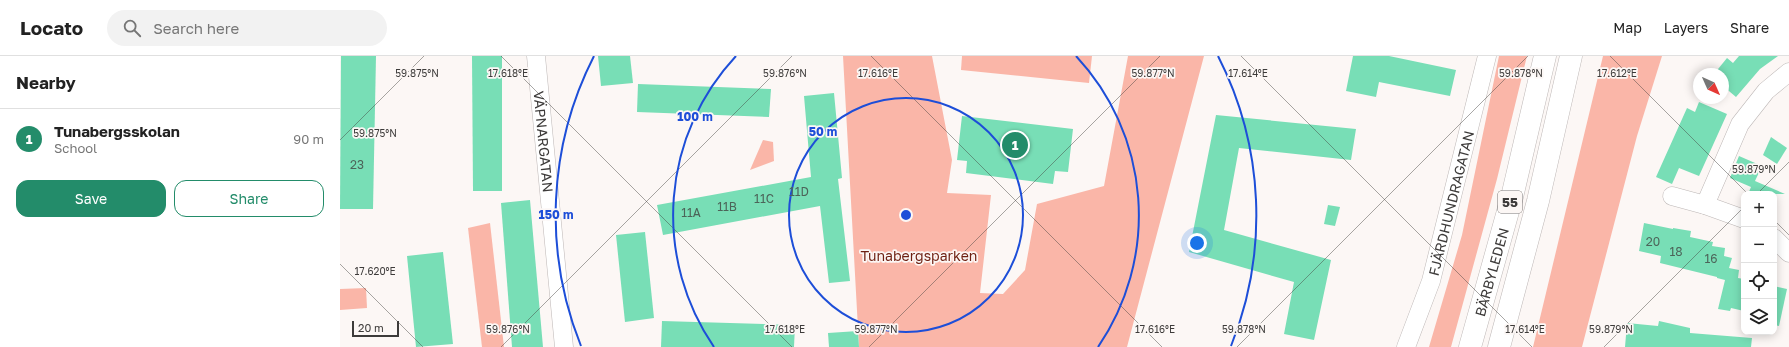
<!DOCTYPE html>
<meta charset="utf-8">
<style>
body{margin:0;font-family:"Golos Text",sans-serif;background:#f2f2f2;color:#222}
.controls{position:absolute;right:12px;bottom:12px;display:grid;overflow:hidden;border-radius:8px;box-shadow:0 2px 10px #0003}
.controls button{width:36px;height:36px;display:grid;place-items:center;padding:0;border:0;border-bottom:1px solid #e0e0e0;background:#fff;color:#222;font:20px sans-serif}
.compass{position:absolute;left:1353px;top:12px;width:36px;height:36px;border-radius:50%;background:#fff;box-shadow:0 2px 10px #0003;rotate:135deg}
.scale{position:absolute;left:12px;bottom:10px;width:47px;box-sizing:border-box;padding-left:4px;border:2px solid #3d3b3a;border-top:0;font-size:11px;line-height:14px;white-space:nowrap;color:#3d3b3a;-webkit-text-stroke:3px #fcf7f5;paint-order:stroke}
.you{position:absolute;left:857px;top:187px;width:14px;height:14px;margin:-10px;border:3px solid #fff;border-radius:50%;background:#1a73e8;box-shadow:0 0 0 6px #1a73e833}
.badge{display:grid;place-items:center;width:26px;height:26px;border-radius:50%;background:#238c6a;color:#fff;font-size:13px;font-weight:700}
.pin{position:absolute;translate:-50% -50%;border:2px solid #fff;box-shadow:0 1px 4px #0006}
.list{margin:0;padding:0;list-style:none}
h2{display:flex;justify-content:space-between;align-items:center;height:52px;margin:0;padding:0 16px;font-size:17px}
h2 small{font-size:13px;font-weight:400;color:#767676}
.list li{display:grid;grid-template-columns:26px 1fr auto;gap:12px;align-items:center;box-sizing:border-box;height:60px;padding:0 16px;border-top:1px solid #e0e0e0}
.list b{display:block;font-size:15px;white-space:nowrap}
.list p{margin:0;font-size:13px;white-space:nowrap;color:#767676}
.list em{font-size:13px;font-style:normal;color:#767676}
.actions{display:flex;gap:8px;padding:12px 16px}
.actions a{flex:1;padding:9px 0;border:1px solid #238c6a;border-radius:12px;text-align:center;font-size:14px;color:#238c6a}
.actions .main{background:#238c6a;color:#fff}
.icon{flex:none;width:22px;height:22px;fill:none;stroke:currentColor;stroke-width:2;stroke-linecap:round;stroke-linejoin:round}
.map{position:relative;flex:none;width:1449px;height:291px;overflow:hidden}
header{display:flex;align-items:center;gap:24px;box-sizing:border-box;height:56px;padding:0 20px;background:#fff;border-bottom:1px solid #e0e0e0}
header strong{font-size:19px}
nav{display:flex;gap:22px;margin-inline-start:auto;font-size:14px}
.search{width:280px;height:36px;background:#f2f2f2;display:flex;align-items:center;gap:10px;box-sizing:border-box;padding:0 14px;border-radius:22px;color:#767676;font-size:15px}
main{display:flex}
aside{flex:1;background:#fff}
.map>svg:first-child{display:block}
.green{fill:#fab6a8}
.building{fill:#78deb6}
.lines{fill:none;stroke-linecap:round;stroke-linejoin:round}
.street-casing{stroke:#bdb7b6;stroke-width:19}
.primary-casing{stroke:#bdb7b6;stroke-width:23}
.street{stroke:#fff;stroke-width:18}
.primary{stroke:#fff;stroke-width:22}
.ticks{fill:none;stroke:#3d3b3a;stroke-width:1;stroke-opacity:0.45}
.ring{fill:none;stroke:#1d4ed8;stroke-width:2}
.labels{text-anchor:middle;dominant-baseline:central;stroke-width:3.5;stroke-linejoin:round;paint-order:stroke}
.number-label{font-size:12px;fill:#4c6459}
.shield{fill:#fcf7f5;stroke:#767372;stroke-width:1}
.shield-label{font-size:13px;font-weight:bold;fill:#3d3b3a}
.street-label{font-size:14px;fill:#3d3b3a;stroke:#fcf7f5}
.park-label{font-size:14px;fill:#6e1f11;stroke:#fcf7f5}
.ticks-label{font-size:10px;text-anchor:middle;fill:#3d3b3a;stroke:#fcf7f5;stroke-width:3.5;stroke-linejoin:round;paint-order:stroke}
.centre{fill:#1d4ed8;stroke:#fcf7f5;stroke-width:2}
.ring-label{font-size:12px;text-anchor:middle;font-weight:bold;fill:#1d4ed8;stroke:#fcf7f5;stroke-width:3.5;stroke-linejoin:round;paint-order:stroke}
</style>
<header>
<strong>Locato</strong>
<div class="search"><svg class="icon" aria-label="search" viewBox="0 0 24 24"><circle cx="10" cy="10" r="6"/><path d="M15 15l6 6"/></svg>Search here</div>
<nav><a>Map</a><a>Layers</a><a>Share</a></nav>
</header>
<main>
<aside>
<h2>Nearby<small></small></h2>
<ul class="list">
<li><span class="badge">1</span><div><b>Tunabergsskolan</b><p>School</p></div><em>90 m</em></li>
</ul>
<div class="actions"><a class="main">Save</a><a>Share</a></div>
</aside>
<div class="map">
<svg width="1449" height="291" viewBox="0 0 1449 291">
<rect width="100%" height="100%" fill="#fcf7f5"/>
<g class="green">
<path d="M 503,0 L 592,0 L 612,104 L 607,137 L 651,139 L 640,237 L 663,238 L 685,214 L 697,148 L 764,130 L 788,0 L 864,0 L 787,291 L 519,291 Z"/>
<path d="M 622,0 L 752,0 L 749,27 L 621,14 Z"/>
<path d="M 1159,0 L 1187,0 L 1157,123 L 1111,291 L 1089,291 L 1122,179 Z"/>
<path d="M 1263,0 L 1322,0 L 1297,80 L 1242,291 L 1193,291 Z"/>
<path d="M 423,84 L 433,86 L 434,105 L 410,114 Z"/>
<path d="M 150,167 L 164,291 L 142,291 L 128,172 Z"/>
<path d="M 26,232 L 27,252 L 0,254 L 0,233 Z"/>
</g>
<g class="building">
<path d="M 1,0 L 36,0 L 33,153 L 0,153 Z"/>
<path d="M 132,0 L 162,0 L 162,135 L 133,135 Z"/>
<path d="M 258,0 L 290,0 L 293,27 L 261,30 Z"/>
<path d="M 1013,0 L 1049,0 L 1116,14 L 1110,40 L 1039,26 L 1036,41 L 1006,35 Z"/>
<path d="M 1399,0 L 1438,0 L 1420,13 L 1396,41 L 1383,30 L 1383,18 L 1374,18 L 1387,2 L 1393,7 Z"/>
<path d="M 298,28 L 431,33 L 429,61 L 297,56 Z"/>
<path d="M 494,37 L 502,122 L 498,123 L 510,225 L 489,227 L 480,150 L 323,179 L 317,149 L 471,121 L 464,40 Z"/>
<path d="M 1359,46 L 1387,58 L 1359,120 L 1339,112 L 1332,128 L 1316,121 L 1347,52 L 1355,56 Z"/>
<path d="M 876,59 L 1016,73 L 1011,104 L 899,92 L 884,174 L 991,204 L 974,284 L 944,278 L 954,226 L 849,196 Z"/>
<path d="M 622,60 L 733,73 L 728,116 L 715,115 L 713,128 L 626,117 L 627,105 L 617,104 Z"/>
<path d="M 1431,81 L 1447,92 L 1437,108 L 1423,99 Z"/>
<path d="M 1399,100 L 1422,110 L 1415,125 L 1445,138 L 1408,138 L 1411,131 L 1390,122 Z"/>
<path d="M 190,144 L 203,291 L 172,291 L 161,147 Z"/>
<path d="M 988,149 L 1000,151 L 995,170 L 984,168 Z"/>
<path d="M 1304,167 L 1333,173 L 1333,172 L 1351,175 L 1350,181 L 1373,186 L 1372,190 L 1385,192 L 1384,200 L 1392,202 L 1389,212 L 1399,214 L 1398,222 L 1404,223 L 1404,255 L 1391,252 L 1390,255 L 1378,253 L 1385,224 L 1377,222 L 1377,221 L 1320,207 L 1321,200 L 1299,195 Z"/>
<path d="M 305,176 L 314,262 L 285,266 L 276,179 Z"/>
<path d="M 103,196 L 113,288 L 76,291 L 67,200 Z"/>
<path d="M 1434,230 L 1447,233 L 1439,270 L 1434,269 Z"/>
<path d="M 322,265 L 455,269 L 454,291 L 321,291 Z"/>
<path d="M 1319,265 L 1350,272 L 1350,277 L 1412,282 L 1411,291 L 1285,291 L 1287,267 L 1318,270 Z"/>
<path d="M 518,275 L 519,291 L 489,291 L 488,277 Z"/>
</g>
<g class="lines">
<g class="street-casing">
<g id="street">
<path id="s1" d="M 196,0 L 224,291"/>
<path d="M 1332,140 L 1365,149 L 1404,163"/>
<path d="M 1365,149 L 1400,68 L 1426,35 L 1449,16"/>
<path d="M 1434,182 L 1449,197"/>
<path id="s2" d="M 1066,291 L 1091,225 L 1147,0"/>
</g>
</g>
<g class="primary-casing">
<g id="primary">
<path id="s3" d="M 1130,291 L 1172,141 L 1205,0"/>
<path d="M 1159,291 L 1198,145 L 1231,0"/>
</g>
</g>
<use href="#street" class="street"/>
<use href="#primary" class="primary"/>
</g>
<path class="ticks" d="M 161,0 L 452,291M 531,0 L 822,291M 901,0 L 1192,291M 1270,0 L 1408,138M 0,84 L 84,0M 1417,138 L 1449,106M 1434,164 L 1449,179M 0,208 L 83,291M 161,291 L 452,0M 529,291 L 820,0M 897,291 L 1188,0M 1264,291 L 1404,151"/>
<g class="ring">
<circle cx="566" cy="159" r="117"/>
<path d="M374 291A233 233 0 0 1 396 0M736 0A233 233 0 0 1 758 291"/>
<path d="M241 290A350 350 0 0 1 254 0M878 0A350 350 0 0 1 891 290"/>
</g>
<g class="labels">
<g class="number-label">
<text x="17" y="108">23</text>
<text x="459" y="135">11D</text>
<text x="424" y="142">11C</text>
<text x="387" y="150">11B</text>
<text x="351" y="156">11A</text>
<text x="1313" y="185">20</text>
<text x="1336" y="195">18</text>
<text x="1371" y="202">16</text>
</g>
<rect class="shield" x="1158" y="135" width="24" height="22" rx="3"/>
<g class="shield-label">
<text x="1170" y="146">55</text>
</g>
<g class="street-label">
<text stroke="none"><textPath href="#s1" startOffset="86">VÄPNARGATAN</textPath></text>
<text stroke="none"><textPath href="#s2" startOffset="151">FJÄRDHUNDRAGATAN</textPath></text>
<text stroke="none"><textPath href="#s3" startOffset="78">BÄRBYLEDEN</textPath></text>
</g>
<g class="park-label">
<text x="579" y="199">Tunabergsparken</text>
</g>
</g>
<g class="ticks-label">
<text x="77" y="21">59.875°N</text>
<text x="168" y="21">17.618°E</text>
<text x="445" y="21">59.876°N</text>
<text x="538" y="21">17.616°E</text>
<text x="813" y="21">59.877°N</text>
<text x="908" y="21">17.614°E</text>
<text x="1181" y="21">59.878°N</text>
<text x="1277" y="21">17.612°E</text>
<text x="35" y="81">59.875°N</text>
<text x="1414" y="117">59.879°N</text>
<text x="35" y="219">17.620°E</text>
<text x="168" y="277">59.876°N</text>
<text x="445" y="277">17.618°E</text>
<text x="536" y="277">59.877°N</text>
<text x="815" y="277">17.616°E</text>
<text x="904" y="277">59.878°N</text>
<text x="1185" y="277">17.614°E</text>
<text x="1271" y="277">59.879°N</text>
</g>
<circle cx="566" cy="159" r="6" class="centre"/>
<g class="ring-label">
<text x="355" y="65">100 m</text>
<text x="483" y="80">50 m</text>
<text x="216" y="163">150 m</text>
</g>
</svg>
<div class="controls">
<button>+</button>
<button>−</button>
<button><svg class="icon" aria-label="locate" viewBox="0 0 24 24"><circle cx="12" cy="12" r="6"/><path d="M12 2v4M12 18v4M2 12h4M18 12h4"/></svg></button>
<button><svg class="icon" aria-label="layers" viewBox="0 0 24 24"><path d="M12 4l9 5-9 5-9-5zM3 14l9 5 9-5"/></svg></button>
</div>
<svg class="compass" viewBox="-18 -18 36 36"><path d="M0-13l5 13h-10z" fill="#e53935"/><path d="M0 13l5-13h-10z" fill="#767676"/></svg>
<div class="scale">20 m</div>
<div class="you"></div>
<div class="pin badge" style="left:675px;top:89px">1</div>
</div>
</main>
